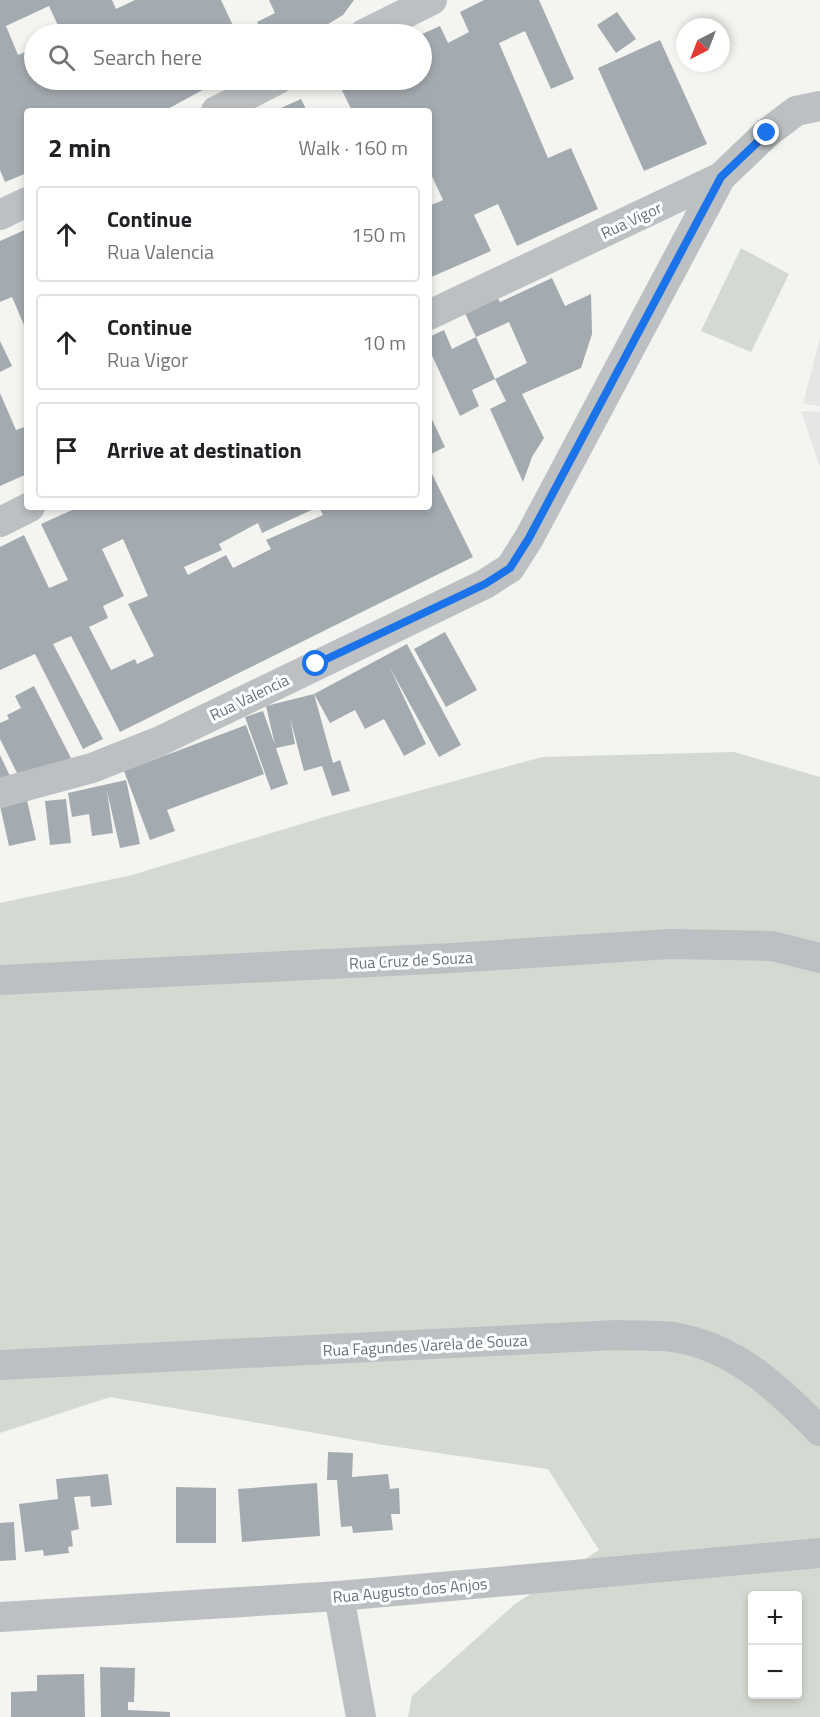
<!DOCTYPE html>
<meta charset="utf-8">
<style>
body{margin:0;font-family:"Titillium Web",sans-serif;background:#f6f6f6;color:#202124}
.controls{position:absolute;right:18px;bottom:18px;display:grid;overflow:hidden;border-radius:6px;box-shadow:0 3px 9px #0003}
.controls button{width:54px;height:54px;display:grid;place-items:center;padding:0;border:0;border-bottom:2px solid #e0e0e0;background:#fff;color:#202124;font:30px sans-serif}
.compass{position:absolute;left:676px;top:18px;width:54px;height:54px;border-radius:50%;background:#fff;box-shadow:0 3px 9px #0003;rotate:222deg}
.stop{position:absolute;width:18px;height:18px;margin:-14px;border:4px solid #1a73e8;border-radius:50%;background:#fff}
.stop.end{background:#1a73e8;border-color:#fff;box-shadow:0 2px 6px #0008}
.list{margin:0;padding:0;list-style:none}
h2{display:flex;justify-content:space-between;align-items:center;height:78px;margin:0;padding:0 24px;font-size:26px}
h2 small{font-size:20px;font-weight:400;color:#757577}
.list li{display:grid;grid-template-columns:39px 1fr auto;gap:18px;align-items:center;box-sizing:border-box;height:96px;margin:0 12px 12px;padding:0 12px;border:2px solid #e0e0e0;border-radius:6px}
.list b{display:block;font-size:22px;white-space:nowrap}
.list p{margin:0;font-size:20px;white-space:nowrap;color:#757577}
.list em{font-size:20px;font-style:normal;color:#757577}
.icon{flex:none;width:33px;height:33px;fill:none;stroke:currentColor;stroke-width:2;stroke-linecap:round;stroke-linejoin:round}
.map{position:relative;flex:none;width:820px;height:1717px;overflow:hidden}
.search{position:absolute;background:#fff;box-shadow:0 3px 9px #0003;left:24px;top:24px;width:408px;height:66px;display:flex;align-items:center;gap:15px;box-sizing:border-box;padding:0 21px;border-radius:33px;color:#757577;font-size:22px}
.panel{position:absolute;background:#fff;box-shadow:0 3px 9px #0003;left:24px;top:108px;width:408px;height:402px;border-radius:6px}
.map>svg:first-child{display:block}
.built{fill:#e5e6e5}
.green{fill:#d4d9d1;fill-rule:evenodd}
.building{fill:#a4abb0;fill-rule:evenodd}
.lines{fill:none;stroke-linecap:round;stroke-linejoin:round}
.minor{stroke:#bcc0c3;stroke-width:30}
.route{stroke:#1a73e8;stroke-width:8}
.labels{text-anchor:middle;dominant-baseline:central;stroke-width:6;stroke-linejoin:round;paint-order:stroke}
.street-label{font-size:16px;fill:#67747f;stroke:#fff}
</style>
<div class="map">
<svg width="820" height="1717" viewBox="0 0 820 1717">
<rect width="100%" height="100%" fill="#f4f4f1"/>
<g class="built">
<path d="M 820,337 L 820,406 L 803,404 Z"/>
<path d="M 801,411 L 820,412 L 820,467 Z"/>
</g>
<g class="green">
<path d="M 741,248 L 789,274 L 751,352 L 701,331 Z"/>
<path d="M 734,752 L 820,777 L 820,1717 L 408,1717 L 412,1696 L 515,1604 L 599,1550 L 548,1469 L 384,1445 L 110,1397 L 0,1433 L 0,903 L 132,875 L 331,815 L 542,757 ZM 752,1596 L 798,1596 L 798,1694 L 752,1694 Z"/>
</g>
<g class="building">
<path d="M 0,0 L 112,0 L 116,9 L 135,0 L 221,0 L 237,34 L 62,34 L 49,6 L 6,26 L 18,55 L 34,48 L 34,80 L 221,80 L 164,111 L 27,111 L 27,173 L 5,182 L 0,170 Z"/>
<path d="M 269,0 L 354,0 L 343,15 L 312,34 L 263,34 L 257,22 L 275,13 Z"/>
<path d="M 484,0 L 539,0 L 574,79 L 551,89 L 525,31 L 499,43 L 548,158 L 571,148 L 598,209 L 517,246 L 498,204 L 474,215 L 491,251 L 429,278 L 429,206 L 443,200 L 429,170 L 429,111 L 352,111 L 337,80 L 422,80 L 422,34 L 440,26 L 448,43 L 469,32 L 460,12 Z"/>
<path d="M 617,12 L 636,39 L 616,53 L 597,25 Z"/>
<path d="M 660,40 L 707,144 L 644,171 L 598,68 Z"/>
<path d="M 301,99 L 307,111 L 274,111 L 281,108 Z"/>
<path d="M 27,229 L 27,332 L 12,297 L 0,302 L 0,241 Z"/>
<path d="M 552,278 L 565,306 L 591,294 L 592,334 L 581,368 L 522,394 L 544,438 L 532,457 L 523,482 L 490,409 L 506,401 L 495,379 L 527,363 L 509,322 L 476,337 L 495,379 L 472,390 L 479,406 L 460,416 L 429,349 L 429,337 L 444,330 L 452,349 L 476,337 L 463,309 L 496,294 L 500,302 Z"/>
<path d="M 0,341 L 12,366 L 0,372 Z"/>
<path d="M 0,393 L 16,430 L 27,426 L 27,474 L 0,486 Z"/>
<path d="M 429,413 L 445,447 L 429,455 Z"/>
<path d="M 432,474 L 473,557 L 120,732 L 71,636 L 53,644 L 103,739 L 83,749 L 35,654 L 0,670 L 0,547 L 24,535 L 49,588 L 68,580 L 41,524 L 79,507 L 318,507 L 262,533 L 258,523 L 219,544 L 222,550 L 184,567 L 188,575 L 226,555 L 233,568 L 271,549 L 266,540 L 323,515 L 319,507 L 429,507 L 429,476 ZM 123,539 L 148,596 L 128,604 L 154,656 L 137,664 L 135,659 L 111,670 L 89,627 L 108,618 L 103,606 L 124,596 L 102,549 Z"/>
<path d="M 445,632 L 477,690 L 446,707 L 414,649 Z"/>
<path d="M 407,644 L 461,745 L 439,757 L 390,668 L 426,744 L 404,756 L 384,719 L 365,729 L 355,710 L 330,723 L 314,694 L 333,763 L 340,760 L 350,791 L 332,796 L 322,766 L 304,771 L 290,718 L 295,744 L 276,748 L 288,784 L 271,790 L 245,717 L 263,711 L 275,745 L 266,706 L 314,694 Z"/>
<path d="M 34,686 L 71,758 L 22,783 L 0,739 L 0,723 L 9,719 L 7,715 L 21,708 L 15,696 Z"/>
<path d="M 246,725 L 264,774 L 167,810 L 175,831 L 150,840 L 124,771 Z"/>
<path d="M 0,755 L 10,776 L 0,781 Z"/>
<path d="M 126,780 L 140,844 L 120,848 L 107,791 L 113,833 L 92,836 L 89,814 L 72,817 L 68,793 Z"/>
<path d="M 66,799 L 71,843 L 50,845 L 45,801 Z"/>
<path d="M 27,800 L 36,840 L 9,846 L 0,806 Z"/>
<path d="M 328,1452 L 353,1453 L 352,1477 L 388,1474 L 390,1489 L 399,1488 L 400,1514 L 391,1514 L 393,1530 L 353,1533 L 352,1526 L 341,1527 L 337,1480 L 327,1480 Z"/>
<path d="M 108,1474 L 112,1505 L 91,1507 L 90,1496 L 74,1497 L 79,1529 L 71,1531 L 73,1546 L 68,1547 L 69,1553 L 44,1556 L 43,1550 L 25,1552 L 19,1504 L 58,1499 L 56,1479 Z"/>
<path d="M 317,1483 L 320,1536 L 242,1542 L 238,1489 Z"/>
<path d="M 176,1487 L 216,1488 L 216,1543 L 176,1543 Z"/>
<path d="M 14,1522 L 16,1560 L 0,1561 L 0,1523 Z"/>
<path d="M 100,1667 L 135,1668 L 134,1702 L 128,1702 L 128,1710 L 170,1712 L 170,1717 L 101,1717 Z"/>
<path d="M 84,1674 L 85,1717 L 11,1717 L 11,1692 L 37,1691 L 37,1675 Z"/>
</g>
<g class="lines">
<g class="minor">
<path d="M 364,34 L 432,0"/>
<path d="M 216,111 L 277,80"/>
<path d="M 0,215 L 27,202"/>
<path d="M 429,315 L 721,177 L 767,133 L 796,111 L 820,106"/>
<path d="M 0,522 L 30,507"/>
<path d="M 0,793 L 92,768 L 160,741 L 485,584 L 510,568 L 529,538 L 721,177"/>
<path d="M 0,980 L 452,958 L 669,944 L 772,946 L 820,958"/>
<path d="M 0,1365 L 617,1335 C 635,1336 655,1335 673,1337 C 734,1346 779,1389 820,1431"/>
<path d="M 339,1596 L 361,1717"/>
<path d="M 0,1617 L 339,1596 L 820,1553"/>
</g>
</g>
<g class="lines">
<path class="route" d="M 316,664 L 485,584 L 510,568 L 529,538 L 721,177 L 767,133"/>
</g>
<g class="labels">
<g class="street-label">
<text transform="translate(631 220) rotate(-25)">Rua Vigor</text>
<text transform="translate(249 697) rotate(-26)">Rua Valencia</text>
<text transform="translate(411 960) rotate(-3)">Rua Cruz de Souza</text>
<text transform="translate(425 1345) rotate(-3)">Rua Fagundes Varela de Souza</text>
<text transform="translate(410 1590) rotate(-5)">Rua Augusto dos Anjos</text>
</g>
</g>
</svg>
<div class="controls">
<button>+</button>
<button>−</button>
</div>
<svg class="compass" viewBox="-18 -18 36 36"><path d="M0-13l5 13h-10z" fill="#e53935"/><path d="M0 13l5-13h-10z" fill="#757577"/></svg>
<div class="stop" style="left:316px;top:664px"></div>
<div class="stop end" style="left:767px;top:133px"></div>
<div class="search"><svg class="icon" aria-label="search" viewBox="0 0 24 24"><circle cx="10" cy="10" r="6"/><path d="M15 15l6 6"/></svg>Search here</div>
<section class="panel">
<h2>2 min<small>Walk · 160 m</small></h2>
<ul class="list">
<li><svg class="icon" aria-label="ahead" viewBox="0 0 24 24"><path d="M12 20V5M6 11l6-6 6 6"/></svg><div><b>Continue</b><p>Rua Valencia</p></div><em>150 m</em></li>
<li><svg class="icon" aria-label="ahead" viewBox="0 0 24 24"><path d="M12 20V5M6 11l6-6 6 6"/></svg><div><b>Continue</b><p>Rua Vigor</p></div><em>10 m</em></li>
<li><svg class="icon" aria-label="arrive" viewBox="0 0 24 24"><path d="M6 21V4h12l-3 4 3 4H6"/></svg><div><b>Arrive at destination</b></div></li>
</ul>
</section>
</div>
